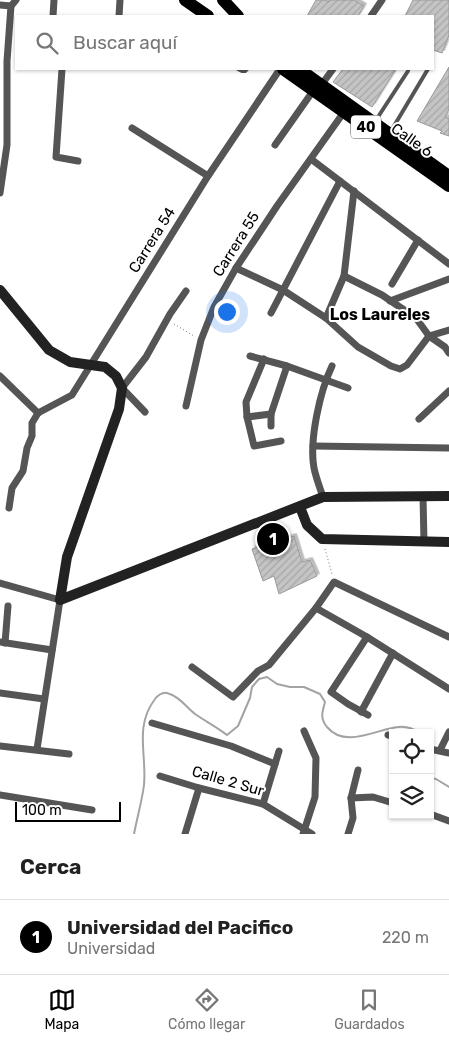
<!DOCTYPE html>
<html lang="es">
<meta charset="utf-8">
<style>
body{margin:0;font-family:Rubik,sans-serif;background:#f2f2f2;color:#222}
.controls{position:absolute;right:15px;bottom:15px;display:grid;overflow:hidden;border-radius:0px;box-shadow:0 1px 4px #0004}
.controls button{width:45px;height:45px;display:grid;place-items:center;padding:0;border:0;border-bottom:1px solid #e0e0e0;background:#fff;color:#222;font:25px sans-serif}
.scale{position:absolute;left:15px;bottom:12px;width:106px;box-sizing:border-box;padding-left:5px;border:2px solid #000;border-top:0;font-size:14px;line-height:18px;white-space:nowrap;color:#000;-webkit-text-stroke:4px #fff;paint-order:stroke}
.you{position:absolute;left:226px;top:311px;width:18px;height:18px;margin:-12px;border:4px solid #fff;border-radius:50%;background:#1a73e8;box-shadow:0 0 0 8px #1a73e833}
.badge{display:grid;place-items:center;width:32px;height:32px;border-radius:50%;background:#000;color:#fff;font-size:16px;font-weight:700}
.pin{position:absolute;translate:-50% -50%;border:2px solid #fff;box-shadow:0 1px 5px #0006}
.list{margin:0;padding:0;list-style:none}
h2{display:flex;justify-content:space-between;align-items:center;height:65px;margin:0;padding:0 20px;font-size:21px}
h2 small{font-size:16px;font-weight:400;color:#767676}
.list li{display:grid;grid-template-columns:32px 1fr auto;gap:15px;align-items:center;box-sizing:border-box;height:75px;padding:0 20px;border-top:1px solid #e0e0e0}
.list b{display:block;font-size:19px;white-space:nowrap}
.list p{margin:0;font-size:16px;white-space:nowrap;color:#767676}
.list em{font-size:16px;font-style:normal;color:#767676}
.icon{flex:none;width:28px;height:28px;fill:none;stroke:currentColor;stroke-width:2;stroke-linecap:round;stroke-linejoin:round}
.map{position:relative;flex:none;width:449px;height:834px;overflow:hidden}
.search{position:absolute;background:#fff;box-shadow:0 1px 4px #0004;left:15px;right:15px;top:15px;height:55px;display:flex;align-items:center;gap:12px;box-sizing:border-box;padding:0 18px;border-radius:0px;color:#767676;font-size:19px}
.sheet{height:140px;background:#fff}
nav{display:flex;justify-content:space-around;align-items:center;box-sizing:border-box;height:70px;border-top:1px solid #e0e0e0;background:#fff;font-size:14px;color:#767676}
nav a{display:grid;justify-items:center;gap:2px}
nav .on{color:#000}
.map>svg:first-child{display:block}
.lines{fill:none;stroke-linecap:round;stroke-linejoin:round}
.stream{stroke:#a3a3a3;stroke-width:2}
.building{fill:url(#building-hatch);stroke:#999;filter:url(#shadow)}
.path{stroke:#777;stroke-width:1;stroke-dasharray:1 2.5;stroke-linecap:butt}
.lane{stroke:#555;stroke-width:4}
.street{stroke:#555;stroke-width:7}
.secondary{stroke:#222;stroke-width:10}
.highway{stroke:#000;stroke-width:12}
.labels{text-anchor:middle;dominant-baseline:central;stroke-width:4;stroke-linejoin:round;paint-order:stroke}
.shield{fill:#fff;stroke:#4c4c4c;stroke-width:1}
.shield-label{font-size:14px;font-weight:bold;fill:#000}
.street-label{font-size:15px;fill:#000;stroke:#fff}
.neighbourhood-label{font-size:16px;font-weight:bold;fill:#000;stroke:#fff}
</style>
<div class="map">
<svg width="449" height="834" viewBox="0 0 449 834">
<defs>
<pattern id="building-hatch" width="6" height="6" patternUnits="userSpaceOnUse" patternTransform="scale(1.25)"><rect width="6" height="6" fill="#c4c4c4"/><path d="M-1 1l2-2M0 6l6-6M5 7l2-2" fill="none" stroke="#a7a7a7"/></pattern>
<filter id="shadow"><feDropShadow dx="2.5" dy="-2.5" stdDeviation="0" flood-color="#0004"/></filter>
</defs>
<rect width="100%" height="100%" fill="#fff"/>
<g class="lines">
<g class="stream">
<path d="M 430,778 L 436,779 L 449,787"/>
<path d="M 134,834 C 137,818 142,801 144,785 C 147,754 134,727 155,699 C 157,696 162,692 167,693 C 179,696 186,707 195,714 C 205,721 217,727 227,735 L 238,726 L 250,698 L 252,687 L 259,679 L 267,677 L 277,684 L 290,687 L 304,687 L 320,694 L 325,702 C 322,713 320,718 327,727 C 345,749 377,729 398,727 C 405,726 414,729 420,733"/>
</g>
</g>
<g class="building">
<path d="M 316,0 L 325,0 L 329,2 L 330,0 L 354,0 L 364,6 L 358,16 L 307,16 Z"/>
<path d="M 413,0 L 449,0 L 449,35 L 442,53 L 433,50 L 433,16 L 405,16 Z"/>
<path d="M 449,67 L 449,109 L 445,117 L 449,119 L 449,136 L 440,133 L 442,131 L 417,121 Z"/>
<path d="M 343,69 L 396,69 L 372,107 L 333,82 Z"/>
<path d="M 294,536 L 302,562 L 310,560 L 317,576 L 279,594 L 274,576 L 263,581 L 252,549 Z"/>
</g>
<g class="lines">
<g class="path">
<path d="M 174,324 L 194,336"/>
<path d="M 325,549 L 332,574"/>
</g>
<g class="lane">
<path d="M 238,69 L 242,71 L 245,71 L 247,69"/>
<path d="M 376,120 L 408,71"/>
<path d="M 391,131 L 428,69"/>
</g>
<g class="street">
<path d="M 0,5 L 11,6"/>
<path d="M 53,16 L 54,0"/>
<path d="M 119,16 L 120,0"/>
<path d="M 371,16 L 382,0"/>
<path d="M 62,69 L 56,157 L 78,161"/>
<path d="M 322,84 L 333,69"/>
<path d="M 132,128 L 208,176"/>
<path d="M 275,145 L 313,91"/>
<path d="M 311,159 L 449,264"/>
<path d="M 0,193 L 7,145 L 7,61 L 11,6 L 16,0"/>
<path d="M 236,268 L 283,290 L 326,318 L 358,347 L 391,366 L 400,369 L 407,365 L 429,336 L 449,330"/>
<path d="M 344,276 L 382,295 L 416,318 L 429,336 L 445,347 L 449,353"/>
<path d="M 392,284 L 418,240"/>
<path d="M 390,301 L 449,279"/>
<path d="M 271,313 L 340,181"/>
<path d="M 326,318 L 344,276 L 354,191"/>
<path d="M 250,356 L 287,366 L 348,388"/>
<path d="M 264,359 L 246,402 L 247,417 L 254,446 L 281,441"/>
<path d="M 0,376 L 38,413"/>
<path d="M 186,406 L 201,340 L 214,307 L 236,268 L 277,206 L 344,112"/>
<path d="M 145,412 L 122,388 L 146,357 L 170,314 L 186,291"/>
<path d="M 38,413 L 72,395 L 208,176 L 280,69"/>
<path d="M 247,417 L 271,414"/>
<path d="M 419,419 L 449,391"/>
<path d="M 271,426 L 271,414 L 287,366"/>
<path d="M 313,446 L 449,448"/>
<path d="M 423,496 L 424,542"/>
<path d="M 323,497 C 320,488 316,478 314,468 C 309,440 320,391 332,366"/>
<path d="M 9,508 L 12,488 L 23,471 L 27,448 L 32,436 L 32,423 L 38,413"/>
<path d="M 0,583 L 60,600 L 37,749"/>
<path d="M 316,608 L 367,637 L 449,689"/>
<path d="M 367,637 L 331,692 L 348,704 L 368,715"/>
<path d="M 0,642 L 52,650"/>
<path d="M 5,643 L 8,606"/>
<path d="M 192,667 L 233,697 L 258,671 L 269,665 L 316,608 L 334,582 L 449,637"/>
<path d="M 0,693 L 44,699"/>
<path d="M 361,712 L 393,653"/>
<path d="M 152,723 L 231,746 L 275,764"/>
<path d="M 388,735 L 393,736"/>
<path d="M 0,746 L 69,754"/>
<path d="M 430,749 L 449,753"/>
<path d="M 440,750 L 449,732"/>
<path d="M 160,776 L 199,788 L 263,804 L 312,834"/>
<path d="M 0,795 L 92,810"/>
<path d="M 351,798 L 373,797 L 393,803"/>
<path d="M 263,804 L 279,751"/>
<path d="M 430,814 L 449,821"/>
<path d="M 185,834 L 199,788"/>
<path d="M 303,834 L 315,797 L 316,758 L 304,731"/>
<path d="M 348,834 L 353,818 L 351,798 L 358,770"/>
</g>
<g class="secondary">
<path d="M 0,290 L 49,350 L 70,362 L 105,367 L 116,376 L 122,388 L 119,409 L 67,557 L 60,600 L 323,497 L 449,496"/>
<path d="M 300,507 L 307,525 L 322,539 L 449,542"/>
</g>
<g class="highway">
<path d="M 185,0 L 208,16"/>
<path d="M 223,0 L 238,16"/>
<path d="M 283,69 L 449,186"/>
<path d="M 299,69 L 449,176"/>
</g>
</g>
<g class="labels">
<rect class="shield" x="351" y="115.5" width="30" height="23" rx="4"/>
<g class="shield-label">
<text x="366" y="127">40</text>
</g>
<g class="street-label">
<text transform="translate(412 140) rotate(35)">Calle 6</text>
<text transform="translate(152 240) rotate(-58)">Carrera 54</text>
<text transform="translate(236 244) rotate(-58)">Carrera 55</text>
<text transform="translate(228 781) rotate(16)">Calle 2 Sur</text>
</g>
<g class="neighbourhood-label">
<text x="380" y="314">Los Laureles</text>
</g>
</g>
</svg>
<div class="controls">
<button><svg class="icon" aria-label="locate" viewBox="0 0 24 24"><circle cx="12" cy="12" r="6"/><path d="M12 2v4M12 18v4M2 12h4M18 12h4"/></svg></button>
<button><svg class="icon" aria-label="layers" viewBox="0 0 24 24"><path d="M12 4l9 5-9 5-9-5zM3 14l9 5 9-5"/></svg></button>
</div>
<div class="scale">100 m</div>
<div class="you"></div>
<div class="pin badge" style="left:273px;top:539px">1</div>
<div class="search"><svg class="icon" aria-label="search" viewBox="0 0 24 24"><circle cx="10" cy="10" r="6"/><path d="M15 15l6 6"/></svg>Buscar aquí</div>
</div>
<section class="sheet">
<h2>Cerca<small></small></h2>
<ul class="list">
<li><span class="badge">1</span><div><b>Universidad del Pacifico</b><p>Universidad</p></div><em>220 m</em></li>
</ul>
</section>
<nav>
<a class="on"><svg class="icon" aria-label="map" viewBox="0 0 24 24"><path d="M3 6l6-2 6 2 6-2v14l-6 2-6-2-6 2zM9 4v14M15 6v14"/></svg>Mapa</a>
<a><svg class="icon" aria-label="directions" viewBox="0 0 24 24"><path d="M12 3l9 9-9 9-9-9zM9 14v-3h6M13 9l2 2-2 2"/></svg>Cómo llegar</a>
<a><svg class="icon" aria-label="saved" viewBox="0 0 24 24"><path d="M7 4h10v16l-5-4-5 4z"/></svg>Guardados</a>
</nav>
